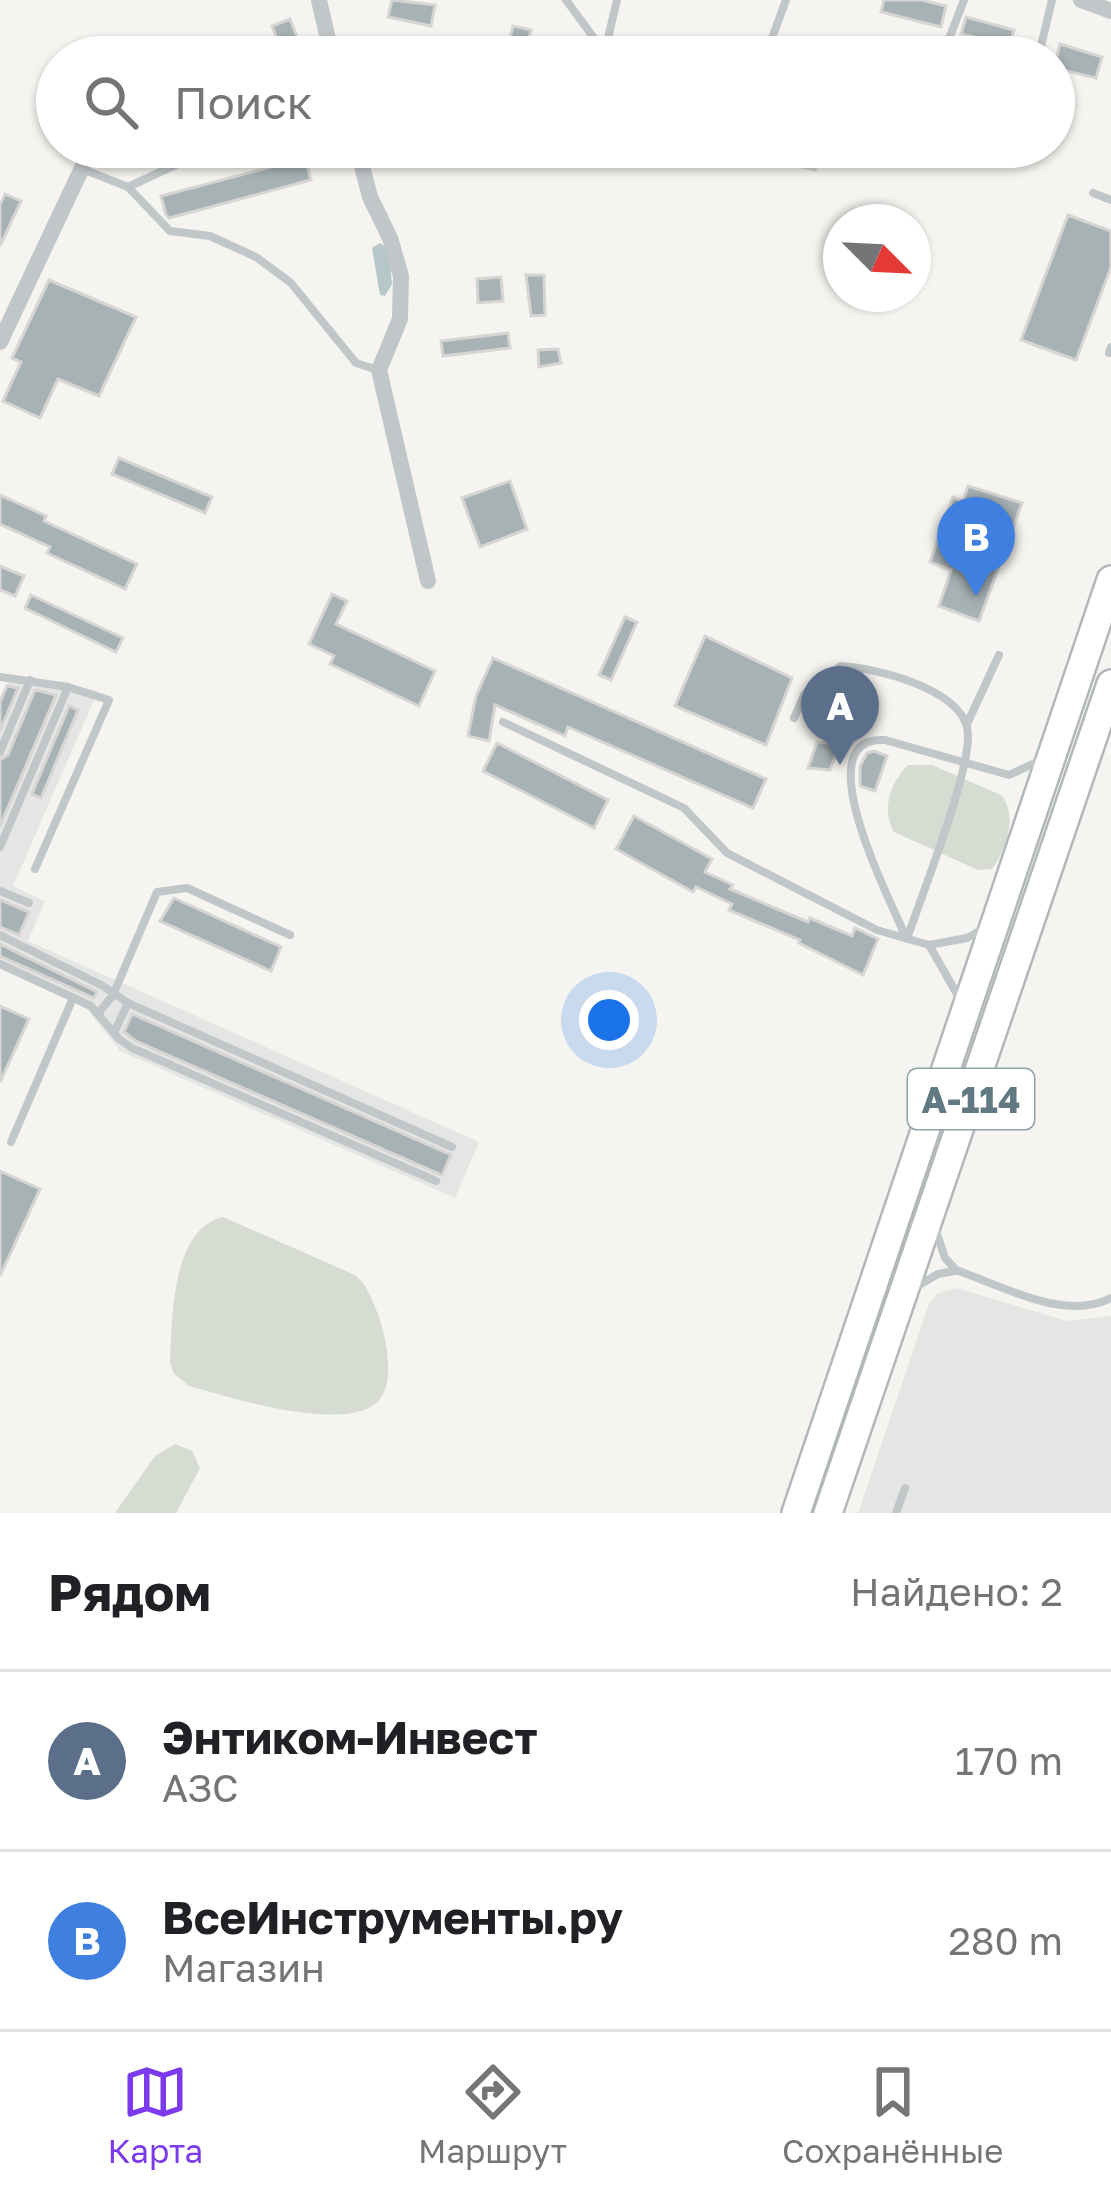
<!DOCTYPE html>
<html lang="ru">
<meta charset="utf-8">
<style>
body{margin:0;font-family:"Golos Text",sans-serif;background:#f2f2f2;color:#202124}
.compass{position:absolute;left:823px;top:204px;width:108px;height:108px;border-radius:50%;background:#fff;box-shadow:0 3px 9px #0004;rotate:114deg}
.you{position:absolute;left:609px;top:1020px;width:42px;height:42px;margin:-30px;border:9px solid #fff;border-radius:50%;background:#1a73e8;box-shadow:0 0 0 18px #1a73e833}
.badge{display:grid;place-items:center;width:78px;height:78px;border-radius:50%;background:#7c3aed;color:#fff;font-size:39px;font-weight:700}
.pin{position:absolute;translate:-50% -99px;filter:drop-shadow(0 3px 6px #0008)}
.pin::after{content:'';position:absolute;top:63px;width:42px;height:36px;background:inherit;clip-path:polygon(0 0,100% 0,50% 100%)}
.list{margin:0;padding:0;list-style:none}
h2{display:flex;justify-content:space-between;align-items:center;height:156px;margin:0;padding:0 48px;font-size:51px}
h2 small{font-size:39px;font-weight:400;color:#757577}
.list li{display:grid;grid-template-columns:78px 1fr auto;gap:36px;align-items:center;box-sizing:border-box;height:180px;padding:0 48px;border-top:3px solid #e0e0e0}
.list b{display:block;font-size:45px;white-space:nowrap}
.list p{margin:0;font-size:39px;white-space:nowrap;color:#757577}
.list em{font-size:39px;font-style:normal;color:#757577}
.icon{flex:none;width:66px;height:66px;fill:none;stroke:currentColor;stroke-width:2;stroke-linecap:round;stroke-linejoin:round}
.map{position:relative;flex:none;width:1111px;height:1513px;overflow:hidden}
.search{position:absolute;background:#fff;box-shadow:0 3px 9px #0004;left:36px;right:36px;top:36px;height:132px;display:flex;align-items:center;gap:30px;box-sizing:border-box;padding:0 42px;border-radius:66px;color:#757577;font-size:45px}
.sheet{height:516px;background:#fff}
nav{display:flex;justify-content:space-around;align-items:center;box-sizing:border-box;height:168px;border-top:3px solid #e0e0e0;background:#fff;font-size:33px;color:#757577}
nav a{display:grid;justify-items:center;gap:6px}
nav .on{color:#7c3aed}
.map>svg:first-child{display:block}
.built{fill:#e5e5e3}
.green{fill:#d6dcd1}
.water{fill:#b6c7c9}
.building{fill:#a7b2b5;stroke:#d6d5d3;stroke-width:3}
.lines{fill:none;stroke-linecap:round;stroke-linejoin:round}
.primary-casing{stroke:#b2b8ba;stroke-width:32}
.service{stroke:#c1c6c8;stroke-width:8}
.minor{stroke:#c1c6c8;stroke-width:16}
.primary{stroke:#fff;stroke-width:27}
.labels{text-anchor:middle;dominant-baseline:central;stroke-width:12;stroke-linejoin:round;paint-order:stroke}
.shield{fill:#fff;stroke:#90a1a8;stroke-width:3}
.shield-label{font-size:36px;font-weight:bold;fill:#617983}
</style>
<div class="map">
<svg width="1111" height="1513" viewBox="0 0 1111 1513">
<rect width="100%" height="100%" fill="#f5f4f0"/>
<g class="built">
<path d="M 12,674 L 98,691 L 13,886 L 45,901 L 28,941 L 479,1142 L 455,1198 L 120,1051 L 86,1008 L 0,968 L 0,702 Z"/>
<path d="M 957,1288 L 1067,1321 L 1111,1316 L 1111,1513 L 858,1513 L 929,1304 L 938,1293 Z"/>
</g>
<g class="green">
<path d="M 908,765 L 932,765 L 1001,795 C 1018,816 1007,848 992,869 L 978,870 L 894,832 C 881,809 890,783 908,765 Z"/>
<path d="M 223,1217 L 355,1275 L 363,1283 C 377,1305 387,1337 388,1363 C 388,1375 388,1389 380,1399 C 351,1436 229,1397 189,1386 L 174,1374 L 170,1363 C 172,1320 171,1229 223,1217 Z"/>
<path d="M 175,1444 L 192,1451 L 200,1468 L 176,1513 L 115,1513 L 155,1456 Z"/>
</g>
<path class="water" d="M 380,243 L 389,250 L 392,284 L 385,296 L 380,295 L 372,248 Z"/>
<g class="building">
<path d="M 392,0 L 435,5 L 431,26 L 388,17 Z"/>
<path d="M 884,0 L 922,0 L 946,6 L 941,27 L 881,12 Z"/>
<path d="M 966,17 L 1014,30 L 1010,46 L 961,34 Z"/>
<path d="M 290,19 L 305,57 L 284,57 L 272,26 Z"/>
<path d="M 513,26 L 531,30 L 527,46 L 509,42 Z"/>
<path d="M 1060,44 L 1102,57 L 1096,78 L 1054,68 Z"/>
<path d="M 522,147 L 563,147 L 563,161 L 521,159 Z"/>
<path d="M 799,147 L 820,147 L 815,170 L 794,165 Z"/>
<path d="M 305,158 L 311,180 L 169,218 L 166,215 L 161,196 Z"/>
<path d="M 5,194 L 21,201 L 0,246 L 0,205 Z"/>
<path d="M 1068,215 L 1111,231 L 1111,267 L 1076,360 L 1021,340 Z"/>
<path d="M 526,275 L 544,275 L 545,315 L 531,316 Z"/>
<path d="M 501,277 L 503,301 L 478,303 L 477,279 Z"/>
<path d="M 49,280 L 136,317 L 99,396 L 58,379 L 40,418 L 3,401 L 21,362 L 12,358 Z"/>
<path d="M 508,333 L 510,348 L 443,356 L 441,341 Z"/>
<path d="M 558,349 L 561,363 L 539,367 L 538,350 Z"/>
<path d="M 119,458 L 212,497 L 205,513 L 112,474 Z"/>
<path d="M 510,481 L 527,529 L 480,547 L 462,498 Z"/>
<path d="M 968,486 L 1022,503 L 979,621 L 939,606 L 951,570 L 930,562 L 953,497 L 963,501 Z"/>
<path d="M 0,495 L 46,516 L 44,521 L 137,564 L 125,589 L 47,553 L 50,547 L 0,524 Z"/>
<path d="M 0,566 L 24,576 L 15,596 L 0,590 Z"/>
<path d="M 332,594 L 347,601 L 336,624 L 435,671 L 419,706 L 330,664 L 334,656 L 309,644 Z"/>
<path d="M 31,595 L 123,638 L 116,652 L 25,608 Z"/>
<path d="M 625,617 L 637,622 L 611,680 L 599,675 Z"/>
<path d="M 705,636 L 792,678 L 766,745 L 675,706 Z"/>
<path d="M 493,658 L 766,779 L 753,808 L 568,727 L 565,736 L 495,705 L 489,741 L 468,736 L 476,696 Z"/>
<path d="M 7,686 L 18,688 L 0,731 L 0,702 Z"/>
<path d="M 35,690 L 56,695 L 0,826 L 0,760 L 8,755 Z"/>
<path d="M 69,706 L 78,710 L 41,798 L 32,794 Z"/>
<path d="M 817,742 L 840,744 L 830,770 L 808,768 Z"/>
<path d="M 497,743 L 608,800 L 594,828 L 483,771 Z"/>
<path d="M 874,751 L 887,756 L 875,791 L 860,786 L 860,766 L 867,753 Z"/>
<path d="M 634,816 L 712,859 L 705,872 L 733,885 L 730,889 L 808,922 L 810,918 L 852,936 L 855,928 L 878,939 L 863,975 L 799,943 L 800,940 L 729,910 L 732,904 L 696,887 L 693,892 L 616,849 Z"/>
<path d="M 174,898 L 281,947 L 271,971 L 160,921 Z"/>
<path d="M 0,900 L 29,912 L 19,935 L 0,927 Z"/>
<path d="M 0,944 L 97,992 L 94,998 L 0,956 Z"/>
<path d="M 0,1006 L 29,1019 L 0,1082 Z"/>
<path d="M 132,1014 L 451,1155 L 442,1175 L 136,1041 L 124,1032 Z"/>
<path d="M 0,1171 L 40,1189 L 0,1276 Z"/>
</g>
<g class="lines">
<g class="primary-casing">
<g id="primary">
<path d="M 796,1513 L 1111,580"/>
<path d="M 828,1513 L 1111,684"/>
</g>
</g>
<g class="service">
<path d="M 566,0 L 605,53"/>
<path d="M 1041,46 L 1052,0"/>
<path d="M 696,48 L 734,57"/>
<path d="M 605,51 L 617,0"/>
<path d="M 765,57 L 786,0"/>
<path d="M 942,57 L 964,0"/>
<path d="M 893,155 L 898,147"/>
<path d="M 85,170 L 128,187 L 170,231 L 210,236 L 256,257 L 291,283 L 356,363 L 378,370"/>
<path d="M 128,187 L 214,147"/>
<path d="M 1093,193 L 1111,200"/>
<path d="M 1109,353 L 1111,347"/>
<path d="M 0,677 L 68,687 L 109,700 L 35,869"/>
<path d="M 794,718 L 804,695 L 841,666 C 876,668 957,688 967,727 C 976,761 920,899 907,939"/>
<path d="M 503,722 L 684,808 L 727,853 L 877,930 L 929,945 L 967,938 L 985,928"/>
<path d="M 967,724 L 999,655"/>
<path d="M 0,752 L 30,680"/>
<path d="M 0,847 L 68,687"/>
<path d="M 0,891 L 29,903"/>
<path d="M 0,935 L 103,986 L 128,1003 L 452,1147"/>
<path d="M 905,936 C 892,902 803,735 885,740 L 1009,775 L 1039,761"/>
<path d="M 929,945 L 961,1001"/>
<path d="M 0,964 L 91,1006 L 119,1039 L 132,1048 L 436,1181"/>
<path d="M 98,1014 L 113,995 L 157,892 L 187,888 L 290,935"/>
<path d="M 114,1033 L 128,1003"/>
<path d="M 11,1142 L 73,998"/>
<path d="M 936,1231 L 945,1258 L 956,1270 C 1003,1286 1064,1322 1111,1298"/>
<path d="M 914,1288 L 938,1274 L 955,1271"/>
<path d="M 896,1513 L 905,1488"/>
</g>
<g class="minor">
<path d="M 319,0 L 332,57"/>
<path d="M 1081,0 L 1111,11"/>
<path d="M 357,147 L 370,197 L 390,238 L 401,276 L 400,319 L 379,370 L 428,581"/>
<path d="M 0,342 L 82,168"/>
</g>
<use href="#primary" class="primary"/>
</g>
<g class="labels">
<rect class="shield" x="908" y="1069" width="126" height="60" rx="9"/>
<g class="shield-label">
<text x="971" y="1099">А-114</text>
</g>
</g>
</svg>
<svg class="compass" viewBox="-18 -18 36 36"><path d="M0-13l5 13h-10z" fill="#e53935"/><path d="M0 13l5-13h-10z" fill="#757577"/></svg>
<div class="you"></div>
<div class="pin badge" style="left:840px;top:765px;background:#5c6f8a">A</div>
<div class="pin badge" style="left:976px;top:596px;background:#3f7fe0">B</div>
<div class="search"><svg class="icon" aria-label="search" viewBox="0 0 24 24"><circle cx="10" cy="10" r="6"/><path d="M15 15l6 6"/></svg>Поиск</div>
</div>
<section class="sheet">
<h2>Рядом<small>Найдено: 2</small></h2>
<ul class="list">
<li><span class="badge" style="background:#5c6f8a">A</span><div><b>Энтиком-Инвест</b><p>АЗС</p></div><em>170 m</em></li>
<li><span class="badge" style="background:#3f7fe0">B</span><div><b>ВсеИнструменты.ру</b><p>Магазин</p></div><em>280 m</em></li>
</ul>
</section>
<nav>
<a class="on"><svg class="icon" aria-label="map" viewBox="0 0 24 24"><path d="M3 6l6-2 6 2 6-2v14l-6 2-6-2-6 2zM9 4v14M15 6v14"/></svg>Карта</a>
<a><svg class="icon" aria-label="directions" viewBox="0 0 24 24"><path d="M12 3l9 9-9 9-9-9zM9 14v-3h6M13 9l2 2-2 2"/></svg>Маршрут</a>
<a><svg class="icon" aria-label="saved" viewBox="0 0 24 24"><path d="M7 4h10v16l-5-4-5 4z"/></svg>Сохранённые</a>
</nav>
